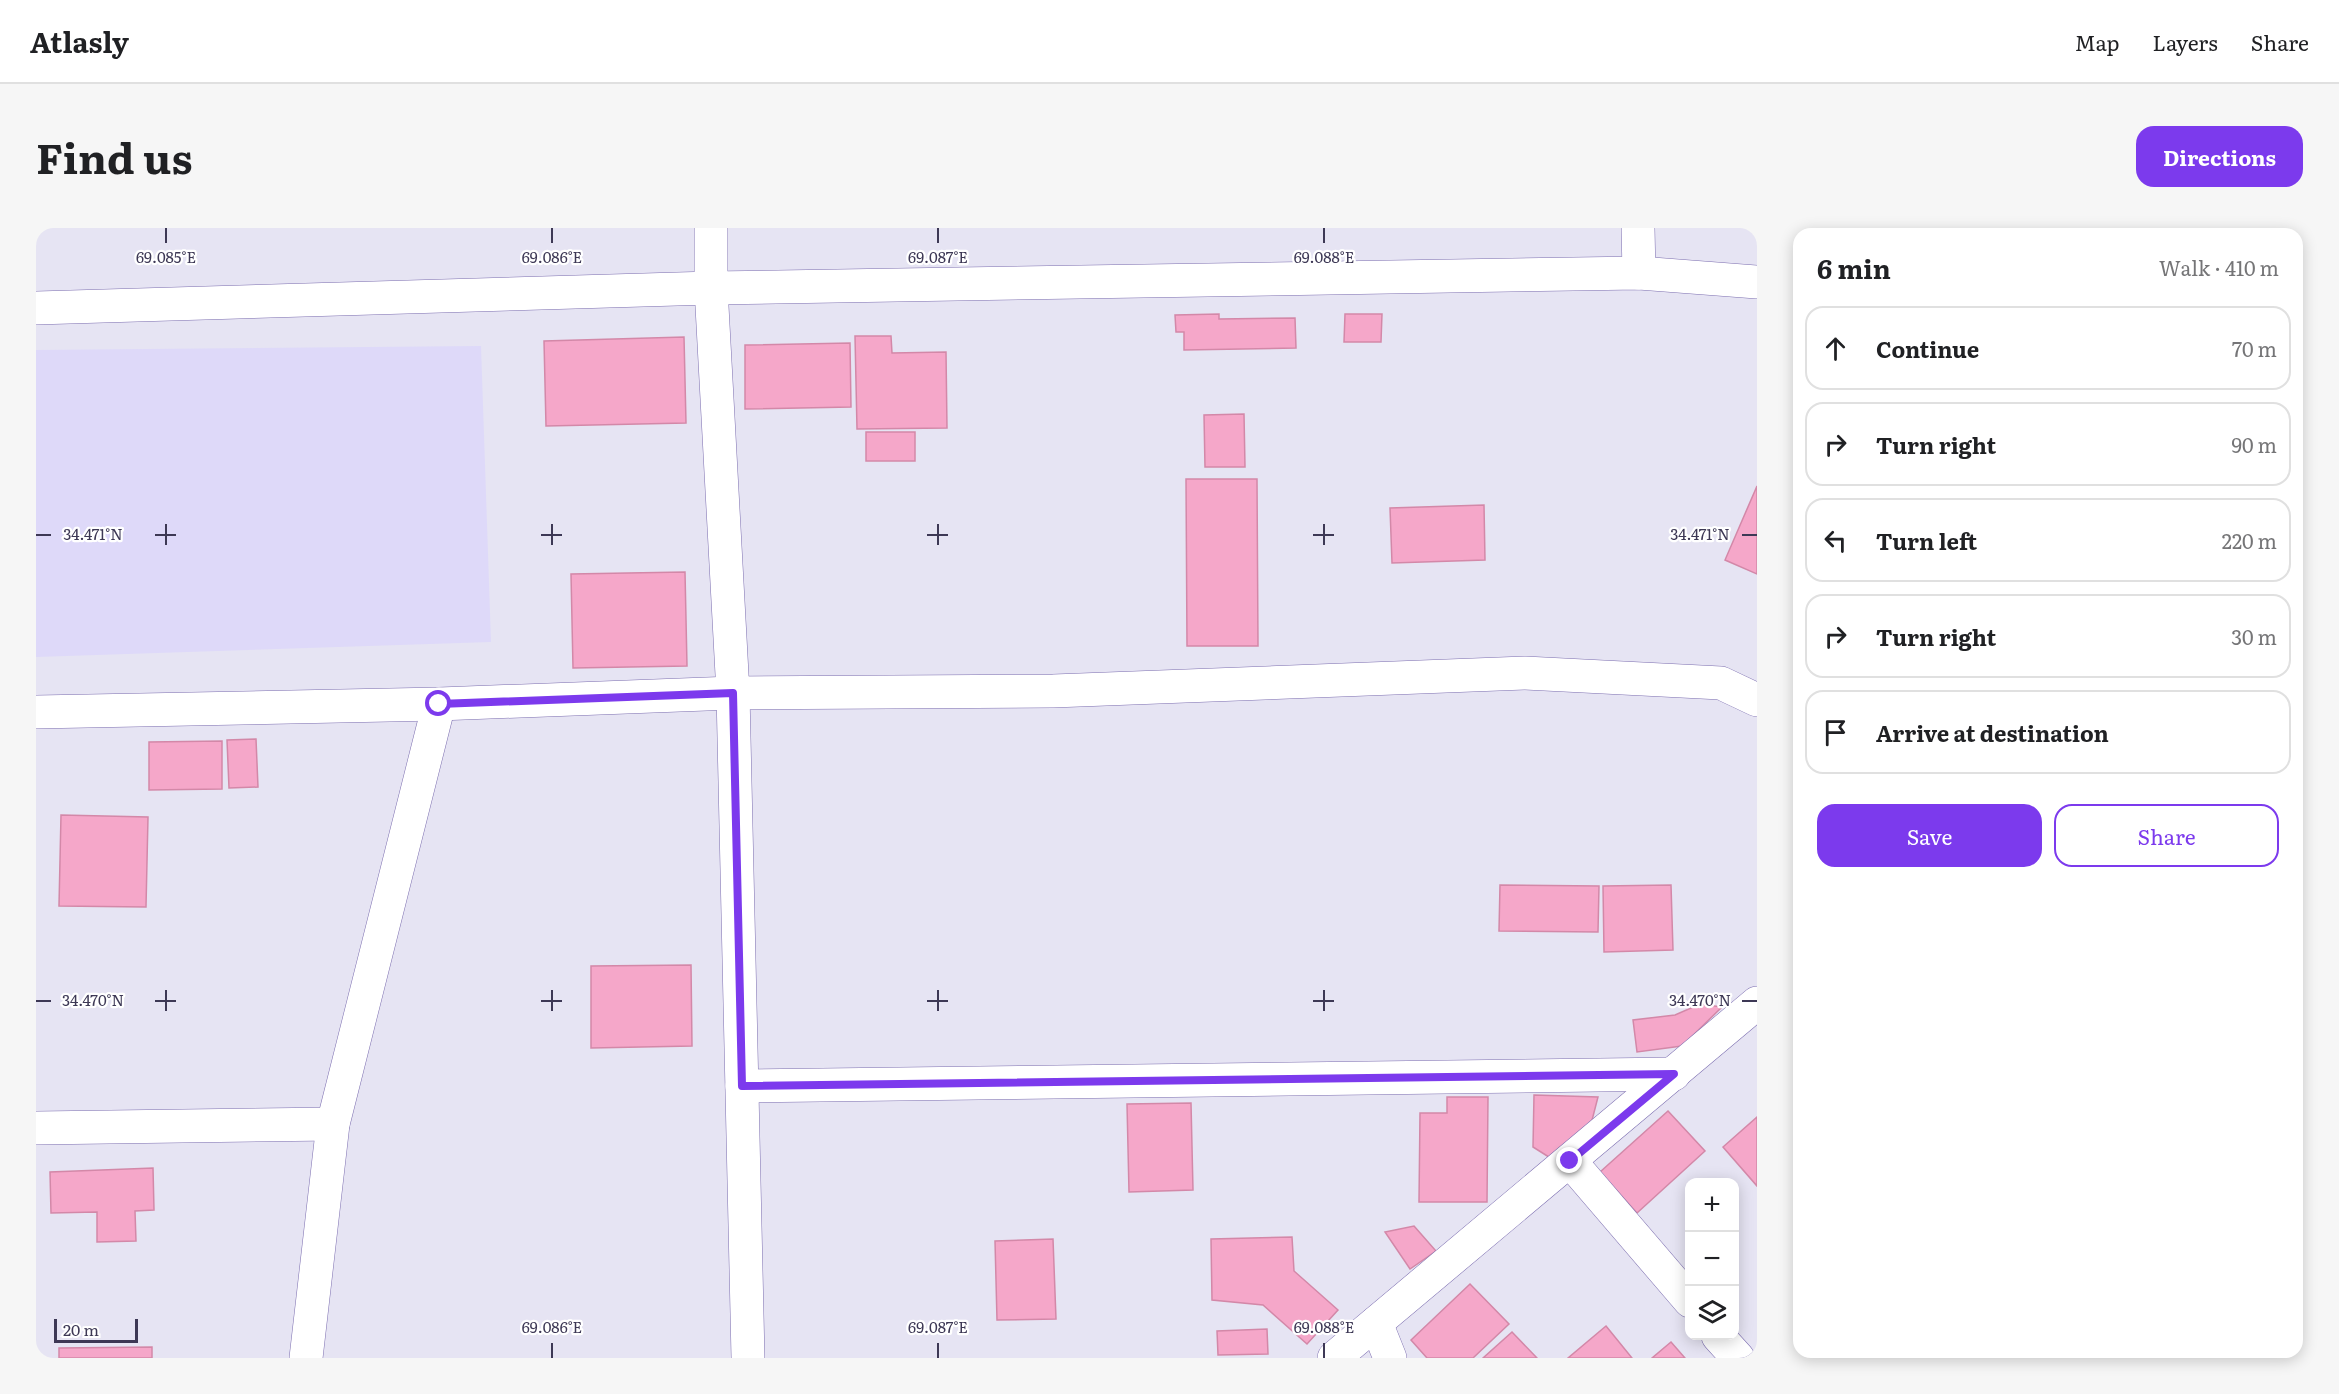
<!DOCTYPE html>
<meta charset="utf-8">
<style>
body{margin:0;font-family:Literata,serif;background:#f6f6f6;color:#202124}
.controls{position:absolute;right:18px;bottom:18px;display:grid;overflow:hidden;border-radius:12px;box-shadow:0 3px 15px #0003}
.controls button{width:54px;height:54px;display:grid;place-items:center;padding:0;border:0;border-bottom:2px solid #e0e0e0;background:#fff;color:#202124;font:30px sans-serif}
.scale{position:absolute;left:18px;bottom:15px;width:84px;box-sizing:border-box;padding-left:6px;border:3px solid #3d3855;border-top:0;font-size:16px;line-height:21px;white-space:nowrap;color:#3d3855;-webkit-text-stroke:4px #fff;paint-order:stroke}
.stop{position:absolute;width:18px;height:18px;margin:-14px;border:4px solid #7c3aed;border-radius:50%;background:#fff}
.stop.end{background:#7c3aed;border-color:#fff;box-shadow:0 2px 6px #0008}
.list{margin:0;padding:0;list-style:none}
h2{display:flex;justify-content:space-between;align-items:center;height:78px;margin:0;padding:0 24px;font-size:26px}
h2 small{font-size:20px;font-weight:400;color:#757577}
.list li{display:grid;grid-template-columns:39px 1fr auto;gap:18px;align-items:center;box-sizing:border-box;height:84px;margin:0 12px 12px;padding:0 12px;border:2px solid #e0e0e0;border-radius:18px}
.list b{display:block;font-size:22px;white-space:nowrap}
.list em{font-size:20px;font-style:normal;color:#757577}
.actions{display:flex;gap:12px;padding:18px 24px}
.actions a{flex:1;padding:14px 0;border:2px solid #7c3aed;border-radius:18px;text-align:center;font-size:21px;color:#7c3aed}
.actions .main{background:#7c3aed;color:#fff}
.icon{flex:none;width:33px;height:33px;fill:none;stroke:currentColor;stroke-width:2;stroke-linecap:round;stroke-linejoin:round}
.map{position:relative;flex:none;width:1721px;height:1130px;overflow:hidden;border-radius:18px}
header{display:flex;align-items:center;gap:36px;box-sizing:border-box;height:84px;padding:0 30px;background:#fff;border-bottom:2px solid #e0e0e0}
header strong{font-size:28px}
nav{display:flex;gap:33px;margin-inline-start:auto;font-size:21px}
.intro{display:flex;align-items:center;justify-content:space-between;box-sizing:border-box;height:144px;padding:0 36px}
h1{margin:0;font-size:42px}
.button{padding:15px 27px;border-radius:18px;background:#7c3aed;color:#fff;font-size:21px;font-weight:700}
main{display:flex;gap:36px;padding:0 36px}
aside{flex:1;background:#fff;border-radius:18px;box-shadow:0 3px 15px #0003}
.map>svg:first-child{display:block}
.built{fill:#ded9f9}
.building{fill:#f5a7c9;stroke:#d388a8;stroke-width:1.5}
.lines{fill:none;stroke-linecap:round;stroke-linejoin:round}
.minor-casing{stroke:#7c6eb0;stroke-width:34}
.minor{stroke:#fff;stroke-width:33}
.route{stroke:#7c3aed;stroke-width:8}
.ticks{fill:none;stroke:#3d3855;stroke-width:2}
.ticks-label{font-size:15px;text-anchor:middle;fill:#3d3855;stroke:#fff;stroke-width:4.5;stroke-linejoin:round;paint-order:stroke}
</style>
<header>
<strong>Atlasly</strong>
<nav><a>Map</a><a>Layers</a><a>Share</a></nav>
</header>
<div class="intro"><h1>Find us</h1><a class="button">Directions</a></div>
<main>
<div class="map">
<svg width="1721" height="1130" viewBox="0 0 1721 1130">
<rect width="100%" height="100%" fill="#e6e4f3"/>
<path class="built" d="M 445,118 L 455,414 L 0,429 L 0,122 Z"/>
<g class="building">
<path d="M 1183,86 L 1183,91 L 1259,90 L 1260,120 L 1148,122 L 1148,104 L 1140,104 L 1139,87 Z"/>
<path d="M 1309,86 L 1346,86 L 1345,114 L 1308,114 Z"/>
<path d="M 819,108 L 855,108 L 856,125 L 910,124 L 911,200 L 821,201 Z"/>
<path d="M 648,109 L 650,195 L 510,198 L 508,113 Z"/>
<path d="M 814,115 L 815,179 L 709,181 L 709,117 Z"/>
<path d="M 1208,186 L 1209,239 L 1169,239 L 1168,187 Z"/>
<rect x="830" y="204" width="49" height="29"/>
<path d="M 1150,251 L 1221,251 L 1222,418 L 1151,418 Z"/>
<path d="M 1721,258 L 1721,346 L 1689,332 Z"/>
<path d="M 1448,277 L 1449,332 L 1356,335 L 1354,280 Z"/>
<path d="M 649,344 L 651,438 L 537,440 L 535,346 Z"/>
<path d="M 220,511 L 222,559 L 193,560 L 191,512 Z"/>
<path d="M 186,513 L 186,561 L 113,562 L 113,514 Z"/>
<path d="M 25,587 L 112,589 L 110,679 L 23,678 Z"/>
<path d="M 1464,657 L 1563,658 L 1562,704 L 1463,703 Z"/>
<path d="M 1635,657 L 1637,722 L 1568,724 L 1567,658 Z"/>
<path d="M 655,737 L 656,818 L 555,820 L 555,738 Z"/>
<path d="M 1664,776 L 1686,779 L 1646,818 L 1601,824 L 1597,792 L 1639,787 Z"/>
<path d="M 1498,867 L 1562,869 L 1554,900 L 1516,931 L 1497,919 Z"/>
<path d="M 1411,869 L 1452,869 L 1451,974 L 1383,974 L 1384,885 L 1411,885 Z"/>
<path d="M 1155,875 L 1157,962 L 1093,964 L 1091,876 Z"/>
<path d="M 1632,883 L 1669,923 L 1601,985 L 1564,944 Z"/>
<path d="M 1721,889 L 1721,958 L 1687,919 Z"/>
<path d="M 117,940 L 118,982 L 99,983 L 100,1013 L 61,1014 L 61,984 L 15,985 L 14,944 Z"/>
<path d="M 1378,998 L 1400,1023 L 1374,1041 L 1349,1004 Z"/>
<path d="M 1256,1009 L 1258,1043 L 1302,1082 L 1271,1116 L 1227,1077 L 1176,1072 L 1175,1011 Z"/>
<path d="M 1017,1011 L 1020,1091 L 961,1092 L 959,1013 Z"/>
<path d="M 1434,1056 L 1473,1096 L 1437,1130 L 1391,1130 L 1375,1112 Z"/>
<path d="M 1570,1098 L 1596,1130 L 1532,1130 Z"/>
<path d="M 1231,1101 L 1232,1126 L 1182,1127 L 1181,1103 Z"/>
<path d="M 1476,1104 L 1501,1130 L 1447,1130 Z"/>
<path d="M 1635,1114 L 1649,1130 L 1616,1130 Z"/>
<path d="M 116,1119 L 116,1130 L 23,1130 L 23,1120 Z"/>
</g>
<g class="lines">
<g class="minor-casing">
<g id="minor">
<path d="M 675,0 L 675,60 L 697,465 L 712,1130"/>
<path d="M 1602,0 L 1603,45"/>
<path d="M 0,80 L 675,60 L 1603,45 L 1721,54"/>
<path d="M 0,484 L 403,476 L 697,465 L 1017,463 L 1489,445 L 1685,455 L 1721,472"/>
<path d="M 706,858 L 1638,846"/>
<path d="M 0,900 L 297,896"/>
<path d="M 1534,933 L 1654,1073"/>
<path d="M 1340,1095 L 1354,1130"/>
<path d="M 1682,1108 L 1702,1130"/>
<path d="M 270,1130 L 297,896 L 403,476"/>
<path d="M 1298,1130 L 1721,775"/>
</g>
</g>
<use href="#minor" class="minor"/>
</g>
<g class="lines">
<path class="route" d="M 403,476 L 697,465 L 706,858 L 1638,846 L 1534,933"/>
</g>
<path class="ticks" d="M 130,0 L 130,15M 516,0 L 516,15M 902,0 L 902,15M 1288,0 L 1288,15M 130,296 L 130,317M 516,296 L 516,317M 902,296 L 902,317M 1288,296 L 1288,317M 0,307 L 15,307M 119,307 L 140,307M 505,307 L 526,307M 891,307 L 912,307M 1277,307 L 1298,307M 1706,307 L 1721,307M 130,762 L 130,783M 516,762 L 516,783M 902,762 L 902,783M 1288,762 L 1288,783M 0,773 L 15,773M 119,773 L 140,773M 505,773 L 526,773M 891,773 L 912,773M 1277,773 L 1298,773M 1706,773 L 1721,773M 516,1115 L 516,1130M 902,1115 L 902,1130M 1288,1115 L 1288,1130"/>
<g class="ticks-label">
<text x="130" y="35">69.085°E</text>
<text x="516" y="35">69.086°E</text>
<text x="902" y="35">69.087°E</text>
<text x="1288" y="35">69.088°E</text>
<text x="57" y="312">34.471°N</text>
<text x="1664" y="312">34.471°N</text>
<text x="57" y="778">34.470°N</text>
<text x="1664" y="778">34.470°N</text>
<text x="516" y="1105">69.086°E</text>
<text x="902" y="1105">69.087°E</text>
<text x="1288" y="1105">69.088°E</text>
</g>
</svg>
<div class="controls">
<button>+</button>
<button>−</button>
<button><svg class="icon" aria-label="layers" viewBox="0 0 24 24"><path d="M12 4l9 5-9 5-9-5zM3 14l9 5 9-5"/></svg></button>
</div>
<div class="scale">20 m</div>
<div class="stop" style="left:403px;top:476px"></div>
<div class="stop end" style="left:1534px;top:933px"></div>
</div>
<aside>
<h2>6 min<small>Walk · 410 m</small></h2>
<ul class="list">
<li><svg class="icon" aria-label="ahead" viewBox="0 0 24 24"><path d="M12 20V5M6 11l6-6 6 6"/></svg><div><b>Continue</b></div><em>70 m</em></li>
<li><svg class="icon" aria-label="right" viewBox="0 0 24 24"><path d="M7 20v-9h11M14 6l5 5-5 5"/></svg><div><b>Turn right</b></div><em>90 m</em></li>
<li><svg class="icon" aria-label="left" viewBox="0 0 24 24"><path d="M17 20v-9H6M10 6l-5 5 5 5"/></svg><div><b>Turn left</b></div><em>220 m</em></li>
<li><svg class="icon" aria-label="right" viewBox="0 0 24 24"><path d="M7 20v-9h11M14 6l5 5-5 5"/></svg><div><b>Turn right</b></div><em>30 m</em></li>
<li><svg class="icon" aria-label="arrive" viewBox="0 0 24 24"><path d="M6 21V4h12l-3 4 3 4H6"/></svg><div><b>Arrive at destination</b></div></li>
</ul>
<div class="actions"><a class="main">Save</a><a>Share</a></div>
</aside>
</main>
